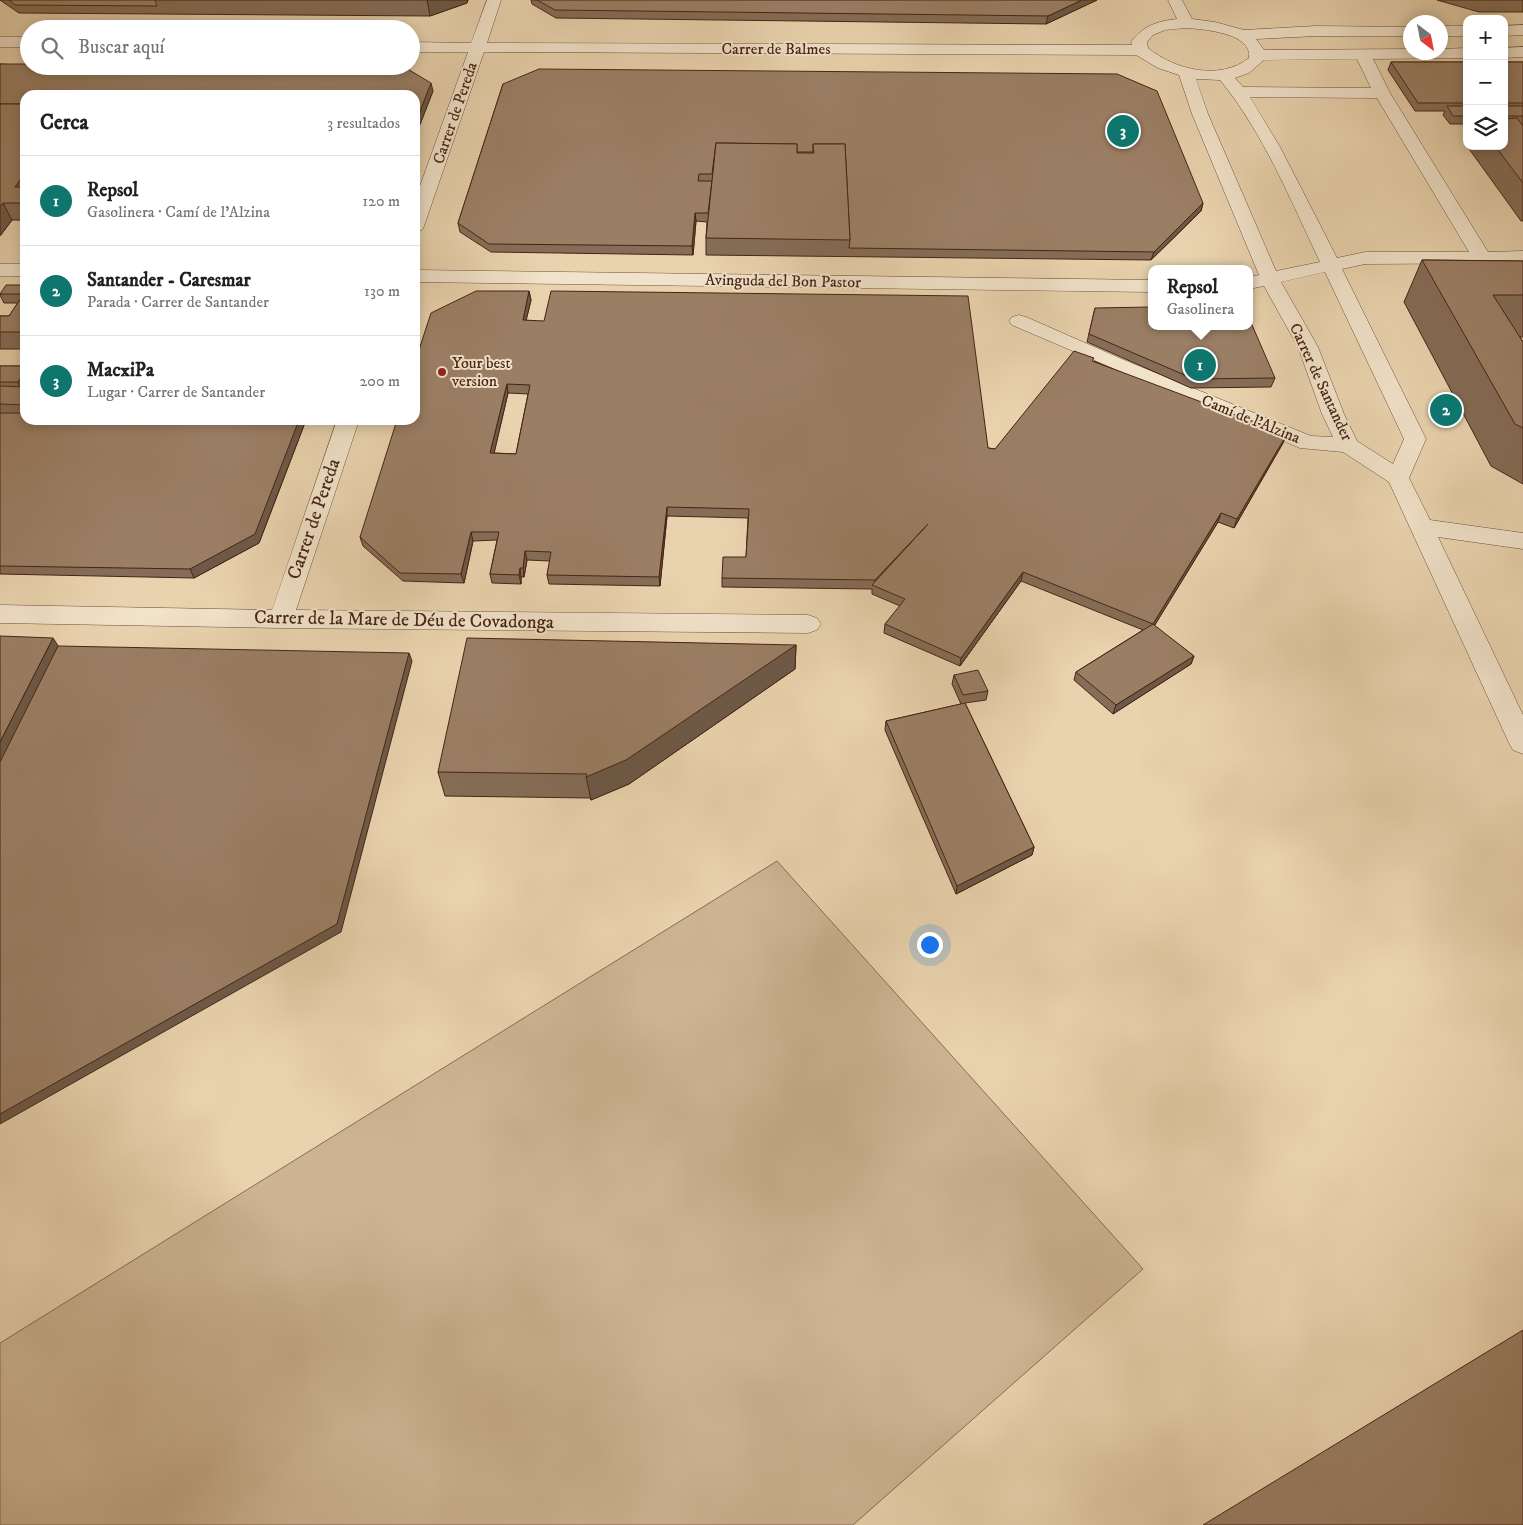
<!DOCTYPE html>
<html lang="es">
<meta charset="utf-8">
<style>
body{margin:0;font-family:"IM FELL DW Pica",serif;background:#f6f6f6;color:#202124}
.controls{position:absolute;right:15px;top:15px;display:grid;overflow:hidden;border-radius:10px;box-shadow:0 2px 12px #0003}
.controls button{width:45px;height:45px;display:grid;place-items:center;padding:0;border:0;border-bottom:1px solid #e0e0e0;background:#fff;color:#202124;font:25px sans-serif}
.compass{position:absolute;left:1403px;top:15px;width:45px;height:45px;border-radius:50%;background:#fff;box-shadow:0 2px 12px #0003;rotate:148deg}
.you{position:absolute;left:929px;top:944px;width:18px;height:18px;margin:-12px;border:4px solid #fff;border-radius:50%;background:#1a73e8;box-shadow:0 0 0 8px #1a73e833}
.badge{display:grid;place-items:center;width:32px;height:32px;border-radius:50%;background:#0f766e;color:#fff;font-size:16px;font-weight:700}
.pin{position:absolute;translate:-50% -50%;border:2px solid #fff;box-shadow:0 1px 5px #0006}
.popup{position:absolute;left:1148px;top:265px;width:105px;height:65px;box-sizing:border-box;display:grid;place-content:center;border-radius:10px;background:#fff;filter:drop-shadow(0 1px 4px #0005);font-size:16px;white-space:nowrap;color:#757577}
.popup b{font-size:19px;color:#202124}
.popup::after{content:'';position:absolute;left:50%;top:100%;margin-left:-10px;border:10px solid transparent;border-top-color:#fff}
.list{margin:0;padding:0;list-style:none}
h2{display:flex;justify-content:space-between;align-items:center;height:65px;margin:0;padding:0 20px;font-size:21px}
h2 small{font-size:16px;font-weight:400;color:#757577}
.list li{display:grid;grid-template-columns:32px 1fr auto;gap:15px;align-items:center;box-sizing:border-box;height:90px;padding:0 20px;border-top:1px solid #e0e0e0}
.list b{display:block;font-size:19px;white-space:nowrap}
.list p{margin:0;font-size:16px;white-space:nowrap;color:#757577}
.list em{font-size:16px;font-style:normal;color:#757577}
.icon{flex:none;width:28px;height:28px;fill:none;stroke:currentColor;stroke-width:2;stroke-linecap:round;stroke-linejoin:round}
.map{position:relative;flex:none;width:1523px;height:1525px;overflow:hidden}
.search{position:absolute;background:#fff;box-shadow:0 2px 12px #0003;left:20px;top:20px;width:400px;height:55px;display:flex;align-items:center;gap:12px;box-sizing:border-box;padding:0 18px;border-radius:28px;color:#757577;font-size:19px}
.panel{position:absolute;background:#fff;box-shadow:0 2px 12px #0003;left:20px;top:90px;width:400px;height:335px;border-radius:15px}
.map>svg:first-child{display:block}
.green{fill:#cdb594;stroke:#8a6c54}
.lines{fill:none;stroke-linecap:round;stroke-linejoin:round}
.minor-casing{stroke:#6f503b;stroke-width:1}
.minor{fill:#f1e2ca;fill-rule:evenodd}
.wall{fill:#856d57;stroke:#462415;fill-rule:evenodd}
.shaded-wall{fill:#6c5947;stroke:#462415}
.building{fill:#9b7f65;stroke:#462415;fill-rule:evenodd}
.poi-dot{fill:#8f2418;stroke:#f1e2ca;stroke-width:2}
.labels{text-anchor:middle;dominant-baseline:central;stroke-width:4;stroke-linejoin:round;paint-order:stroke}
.far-street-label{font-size:16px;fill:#462415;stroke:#f1e2ca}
.far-poi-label{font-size:16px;fill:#462415;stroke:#f1e2ca;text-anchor:start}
.street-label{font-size:19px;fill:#462415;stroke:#f1e2ca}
</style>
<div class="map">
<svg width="1523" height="1525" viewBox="0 0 1523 1525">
<rect width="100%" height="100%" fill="#e9d3ae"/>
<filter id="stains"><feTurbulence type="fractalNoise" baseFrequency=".004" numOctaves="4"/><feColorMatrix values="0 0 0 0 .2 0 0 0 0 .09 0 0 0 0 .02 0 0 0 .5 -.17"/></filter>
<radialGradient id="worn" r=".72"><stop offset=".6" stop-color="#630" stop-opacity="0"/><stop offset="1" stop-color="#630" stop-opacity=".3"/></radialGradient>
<path class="green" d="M 777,861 L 1143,1269 L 853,1525 L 0,1525 L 0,1343 Z"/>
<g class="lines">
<g class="minor-casing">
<g id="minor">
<path d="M 487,0 L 501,0 L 487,43 L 1132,45 L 1131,42 C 1143,26 1157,21 1177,19 L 1168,0 L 1182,0 L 1192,19 L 1215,22 L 1244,30 L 1316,26 L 1410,27 L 1410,36 L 1316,36 L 1256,39 L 1264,50 L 1410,49 L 1410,52 L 1440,52 L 1440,49 L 1467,48 L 1467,58 L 1373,59 L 1390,93 L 1488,252 L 1523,251 L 1523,263 L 1365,264 L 1342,269 L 1426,439 L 1409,478 L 1430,520 L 1523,533 L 1523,549 L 1438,537 L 1523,715 L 1523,754 L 1513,750 L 1509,743 L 1389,482 L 1343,452 L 1300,448 L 1012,325 L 1009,321 L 1012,317 L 1019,315 L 1026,317 L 1124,360 L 1311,436 L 1333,437 L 1322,414 L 1298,347 L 1264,286 L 1249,289 L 1249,277 L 1259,275 L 1192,114 L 1179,75 L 1158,68 L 1136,55 L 484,52 L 424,226 L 422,230 L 415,232 L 415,200 L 468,52 L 411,52 L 411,42 L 471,43 ZM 1186,28 C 1203,29 1253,33 1249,58 C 1220,81 1175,70 1148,48 L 1147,42 L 1153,35 L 1165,30 ZM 1357,59 L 1371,88 L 1243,87 L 1235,78 L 1249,73 L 1264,60 ZM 1196,79 L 1220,80 C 1263,132 1291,201 1320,262 L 1276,271 L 1208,114 ZM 1250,97 L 1377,98 L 1469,252 L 1365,252 L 1337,258 L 1280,147 ZM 1325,272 L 1404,439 L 1393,464 L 1357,441 L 1344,414 L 1318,347 L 1281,282 Z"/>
<path d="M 1523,25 L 1523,35 L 1504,36 L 1504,26 Z"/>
<rect x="1440" y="26" width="27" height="10"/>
<rect x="0" y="37" width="29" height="10"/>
<path d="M 1523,47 L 1523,57 L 1504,58 L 1504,48 Z"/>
<rect x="0" y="264" width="25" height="12"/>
<path d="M 415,270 L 1151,280 L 1151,292 L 415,282 Z"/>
<path d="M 337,420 L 359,420 L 296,610 L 808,615 L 817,618 L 821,624 L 817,630 L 808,633 L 281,628 L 0,623 L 0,605 L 272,610 Z"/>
</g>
</g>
<use href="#minor" class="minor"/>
</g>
<g class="wall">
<path d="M 0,0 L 468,0 L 467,3 L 430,16 L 19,13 Z"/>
<path d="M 531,0 L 1097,0 L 1046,24 L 556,18 L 532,4 Z"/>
<path d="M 1437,0 L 1523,0 L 1523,12 L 1479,12 Z"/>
<path d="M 1391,62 L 1467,62 L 1467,124 L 1450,124 L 1443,115 L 1445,111 L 1415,111 L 1388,70 Z"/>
<path d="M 1504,62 L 1523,62 L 1523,124 L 1522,124 L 1523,126 L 1523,221 L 1521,221 L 1467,146 L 1504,146 Z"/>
<path d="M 0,64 L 433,91 L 415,137 L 415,95 L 25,95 L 25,220 L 12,220 L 0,236 Z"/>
<path d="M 503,84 L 1203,203 L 1201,211 L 1151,260 L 706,255 L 706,238 L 707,222 L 696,221 L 693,255 L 491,252 L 460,232 L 458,223 Z"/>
<path d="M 1467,138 L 1467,146 L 1465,143 Z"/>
<path d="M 1422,260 L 1523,261 L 1523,337 L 1520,337 L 1523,342 L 1523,484 L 1491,466 L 1404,302 Z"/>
<path d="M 25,285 L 25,349 L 0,349 L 0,316 L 9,316 L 18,303 L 4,303 L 0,295 Z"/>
<path d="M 529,291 L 531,300 L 526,320 L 988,448 L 995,449 L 1094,361 L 1283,443 L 1234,528 L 1218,522 L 1154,626 L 1194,656 L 1191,664 L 1113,714 L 1074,680 L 1076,672 L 1143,630 L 1021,581 L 960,666 L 884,633 L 885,624 L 900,606 L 872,594 L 872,589 L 722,587 L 722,578 L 746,557 L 748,518 L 667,516 L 660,586 L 549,584 L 547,575 L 550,561 L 527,560 L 524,577 L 521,577 L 521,584 L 492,583 L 490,574 L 497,540 L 473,541 L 464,583 L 403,581 L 363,546 L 360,537 ZM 508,393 L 528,394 L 516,454 L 494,453 Z"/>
<path d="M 1095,308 L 1275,378 L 1271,387 L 1191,388 L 1087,342 Z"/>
<path d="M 0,366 L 25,366 L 25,420 L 306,420 L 259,543 L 194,578 L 0,574 Z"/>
<path d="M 796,645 L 795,669 L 629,784 L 591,800 L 590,798 L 445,796 L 438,772 Z"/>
<path d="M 954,675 L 988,691 L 986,700 L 965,703 L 1034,847 L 1032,855 L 956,894 L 885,730 L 886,721 L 961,704 L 952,684 Z"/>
</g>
<g class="shaded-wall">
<path d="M 427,0 L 468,0 L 467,3 L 430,16 Z"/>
<path d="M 1082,0 L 1097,0 L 1046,24 L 1048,16 Z"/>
<path d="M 431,83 L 433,91 L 415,137 L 415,124 Z"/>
<path d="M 25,173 L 25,201 L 15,187 Z"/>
<path d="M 3,203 L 12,220 L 0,236 L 0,207 Z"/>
<path d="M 1203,203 L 1201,211 L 1151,260 L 1154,252 Z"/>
<path d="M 695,213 L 696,221 L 693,255 L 692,246 Z"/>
<path d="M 529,291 L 531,300 L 524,329 L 523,320 Z"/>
<path d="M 25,371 L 25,387 L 22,391 L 18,382 Z"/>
<path d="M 507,384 L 508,393 L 492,462 L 490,453 Z"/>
<path d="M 299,420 L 306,420 L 259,543 L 194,578 L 190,569 Z"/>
<path d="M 1287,434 L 1283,443 L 1234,528 L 1237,519 Z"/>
<path d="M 667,507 L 667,516 L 660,586 L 659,577 Z"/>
<path d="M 1221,513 L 1218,522 L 1150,633 L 1153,624 Z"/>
<path d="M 928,524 L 874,586 L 875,580 Z"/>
<path d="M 471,532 L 473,541 L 464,583 L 461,574 Z"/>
<path d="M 525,551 L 527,560 L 524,577 L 523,568 Z"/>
<path d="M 520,568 L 521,577 L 521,584 L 519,575 Z"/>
<path d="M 1023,572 L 1021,581 L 960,666 L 961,658 Z"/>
<path d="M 53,638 L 64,655 L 0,784 L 0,742 Z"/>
<path d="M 796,645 L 795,669 L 629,784 L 591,800 L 586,777 Z"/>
<path d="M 409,653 L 412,661 L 341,932 L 0,1124 L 0,1114 Z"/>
<path d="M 1194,656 L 1191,664 L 1113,714 L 1116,705 Z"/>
<path d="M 1034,847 L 1032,855 L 956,894 L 957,886 Z"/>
</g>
<g class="building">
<path d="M 9,0 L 155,0 L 157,6 L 15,5 Z"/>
<path d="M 537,0 L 1082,0 L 1048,16 L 555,10 Z"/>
<path d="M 1391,62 L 1467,62 L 1467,103 L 1418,103 Z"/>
<rect x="1504" y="62" width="19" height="41"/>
<path d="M 0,64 L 29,64 L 29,66 L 249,66 L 406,68 L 431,83 L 415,124 L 415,95 L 25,95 L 25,104 L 0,104 Z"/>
<path d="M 539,69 L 1117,74 L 1157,91 L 1203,203 L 1154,252 L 849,248 L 850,240 L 845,144 L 813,144 L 813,152 L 797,152 L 797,144 L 716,143 L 712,174 L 699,174 L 698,181 L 712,181 L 708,213 L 695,213 L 692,246 L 489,244 L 458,223 L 503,84 Z"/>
<path d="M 0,104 L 25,104 L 25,173 L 15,187 L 25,187 L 25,203 L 3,203 L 0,207 Z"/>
<path d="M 1447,106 L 1467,106 L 1467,116 L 1453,116 Z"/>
<rect x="1504" y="106" width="19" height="10"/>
<path d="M 1517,118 L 1523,126 L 1523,183 L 1495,146 L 1504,146 L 1504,119 Z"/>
<path d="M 716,143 L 797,144 L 797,153 L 814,153 L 813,144 L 845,144 L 850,240 L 706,238 Z"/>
<path d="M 1422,260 L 1523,261 L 1523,295 L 1493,295 L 1523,342 L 1523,428 L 1515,424 Z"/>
<path d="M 6,285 L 25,285 L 25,292 L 24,294 L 0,294 Z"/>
<path d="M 476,291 L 529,291 L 523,320 L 544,321 L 551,291 L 968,296 L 988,448 L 995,449 L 1074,351 L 1094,358 L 1092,361 L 1287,434 L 1237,519 L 1221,513 L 1153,624 L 1194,656 L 1116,705 L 1076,672 L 1153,624 L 1023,572 L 961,658 L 885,624 L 905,599 L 872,585 L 928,524 L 875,580 L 722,578 L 723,557 L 746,557 L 749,509 L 667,507 L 659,577 L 547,575 L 551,552 L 525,551 L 523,568 L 520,568 L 519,575 L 490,574 L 499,532 L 471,532 L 461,574 L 400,573 L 360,537 L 397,420 L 415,420 L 415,362 L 431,313 ZM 507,384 L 530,385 L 516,454 L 490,453 Z"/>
<path d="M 25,292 L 25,332 L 0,332 L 0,316 L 9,316 Z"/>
<path d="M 1151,307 L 1151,326 L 1249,326 L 1249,318 L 1275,378 L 1194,379 L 1089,334 L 1095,308 Z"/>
<path d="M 0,366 L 25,366 L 25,371 L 18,382 L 0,382 Z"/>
<path d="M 0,386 L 25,387 L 25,405 L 0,404 Z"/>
<path d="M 0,413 L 25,413 L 25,420 L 299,420 L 255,534 L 190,569 L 0,566 Z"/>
<path d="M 0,636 L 53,638 L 0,742 Z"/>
<path d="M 467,638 L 796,645 L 626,760 L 586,777 L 587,774 L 438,772 Z"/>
<path d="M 58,646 L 409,653 L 337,924 L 0,1114 L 0,762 Z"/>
<path d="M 978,670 L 988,691 L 963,695 L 954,675 Z"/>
<path d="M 965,703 L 1034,847 L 957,886 L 886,721 Z"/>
<path d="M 1523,1330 L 1523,1525 L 1203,1525 Z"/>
</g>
<circle class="poi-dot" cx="442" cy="372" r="5"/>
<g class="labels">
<g class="far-street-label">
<text x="776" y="49">Carrer de Balmes</text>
<text transform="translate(455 113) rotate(-71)">Carrer de Pereda</text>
<text transform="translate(783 281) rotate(1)">Avinguda del Bon Pastor</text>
<text transform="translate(1321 382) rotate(65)">Carrer de Santander</text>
<text transform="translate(1251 419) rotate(22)">Camí de l'Alzina</text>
</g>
<g class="far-poi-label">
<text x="452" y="363">Your best<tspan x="452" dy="18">version</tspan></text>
</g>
<g class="street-label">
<text transform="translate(314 519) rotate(-71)">Carrer de Pereda</text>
<text transform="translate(404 620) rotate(1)">Carrer de la Mare de Déu de Covadonga</text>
</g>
</g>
<rect width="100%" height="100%" filter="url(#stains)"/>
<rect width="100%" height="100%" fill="url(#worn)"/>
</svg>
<div class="controls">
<button>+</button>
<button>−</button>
<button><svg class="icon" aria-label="layers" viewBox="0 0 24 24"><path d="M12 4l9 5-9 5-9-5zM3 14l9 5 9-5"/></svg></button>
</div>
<svg class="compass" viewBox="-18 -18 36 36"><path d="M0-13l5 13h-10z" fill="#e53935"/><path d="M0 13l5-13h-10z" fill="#757577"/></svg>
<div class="you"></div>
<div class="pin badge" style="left:1200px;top:365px">1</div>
<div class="popup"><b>Repsol</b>Gasolinera</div>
<div class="pin badge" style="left:1446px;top:410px">2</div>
<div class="pin badge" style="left:1123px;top:131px">3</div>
<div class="search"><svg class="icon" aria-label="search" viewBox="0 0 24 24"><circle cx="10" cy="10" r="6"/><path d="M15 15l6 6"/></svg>Buscar aquí</div>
<section class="panel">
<h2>Cerca<small>3 resultados</small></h2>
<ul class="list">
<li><span class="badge">1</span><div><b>Repsol</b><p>Gasolinera · Camí de l'Alzina</p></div><em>120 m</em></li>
<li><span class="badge">2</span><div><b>Santander - Caresmar</b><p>Parada · Carrer de Santander</p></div><em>130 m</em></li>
<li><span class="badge">3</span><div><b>MacxiPa</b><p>Lugar · Carrer de Santander</p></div><em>200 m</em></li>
</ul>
</section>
</div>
